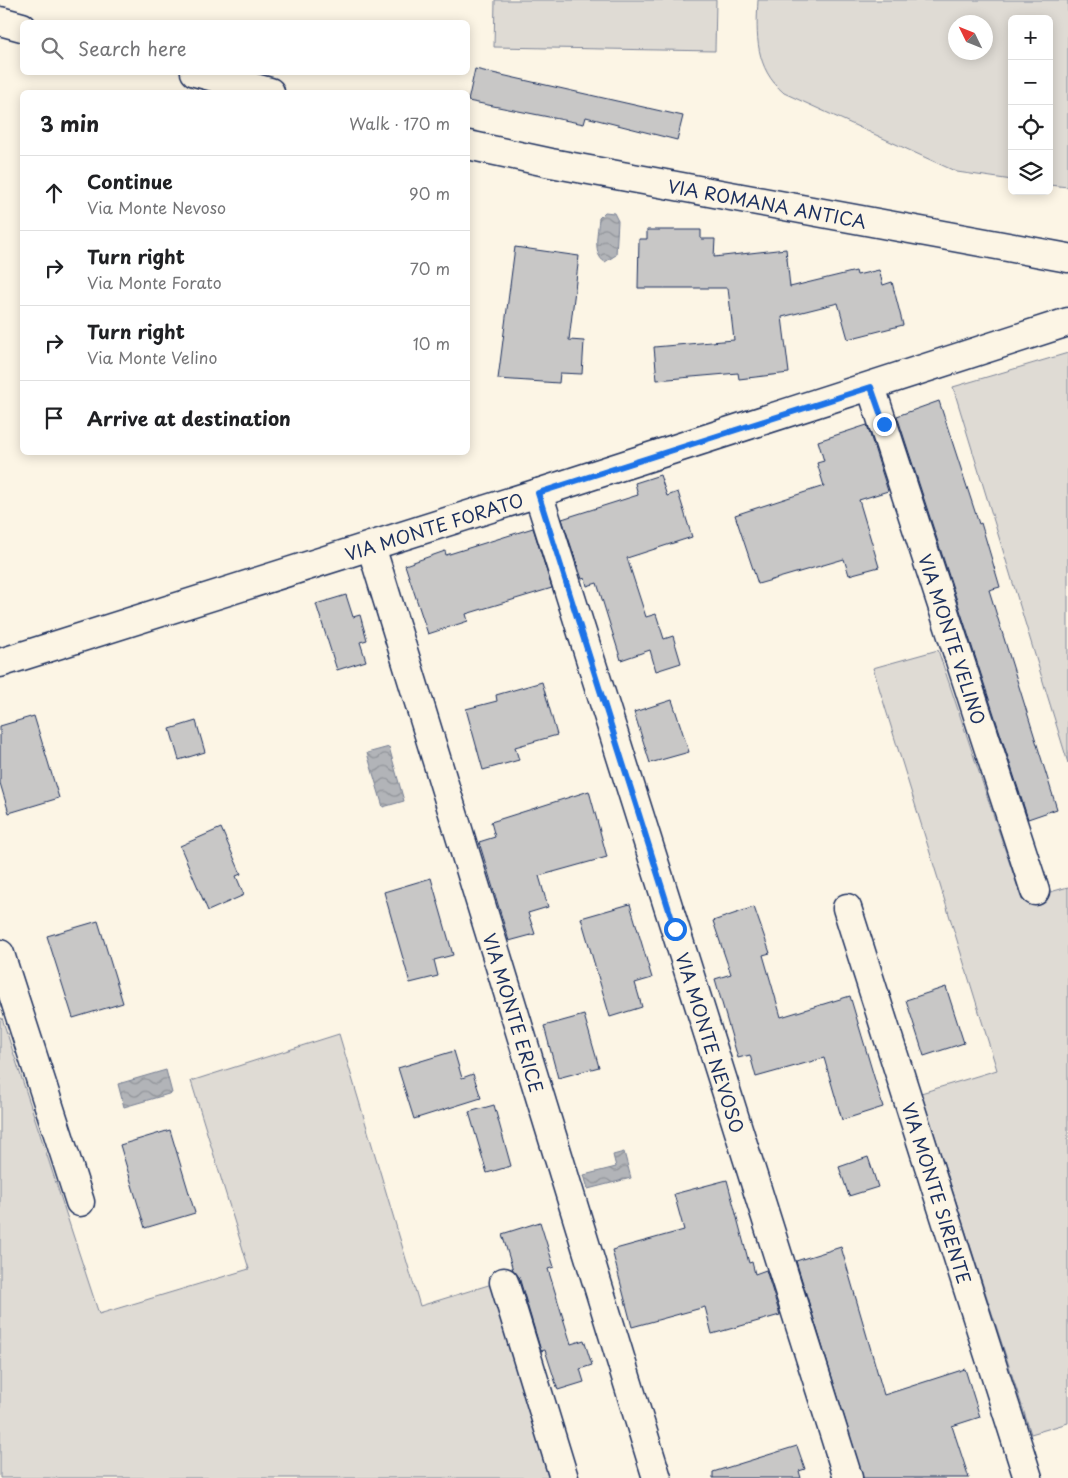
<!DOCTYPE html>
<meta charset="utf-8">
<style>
body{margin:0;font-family:"Playpen Sans",sans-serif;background:#f2f2f2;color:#202124}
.controls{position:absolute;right:15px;top:15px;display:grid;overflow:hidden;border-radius:8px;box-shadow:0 2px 12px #0003}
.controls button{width:45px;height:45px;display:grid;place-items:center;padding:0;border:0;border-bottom:1px solid #e0e0e0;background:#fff;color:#202124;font:25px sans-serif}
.compass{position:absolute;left:948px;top:15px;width:45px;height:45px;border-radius:50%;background:#fff;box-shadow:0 2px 12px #0003;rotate:313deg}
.stop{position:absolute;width:15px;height:15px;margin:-11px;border:4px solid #1a73e8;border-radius:50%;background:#fff}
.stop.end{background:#1a73e8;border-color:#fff;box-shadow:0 1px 5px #0008}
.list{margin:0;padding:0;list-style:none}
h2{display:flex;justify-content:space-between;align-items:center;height:65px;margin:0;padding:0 20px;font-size:21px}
h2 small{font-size:16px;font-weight:400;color:#757577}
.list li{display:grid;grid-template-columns:32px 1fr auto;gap:15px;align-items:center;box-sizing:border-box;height:75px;padding:0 20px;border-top:1px solid #e0e0e0}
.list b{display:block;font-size:19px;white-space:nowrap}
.list p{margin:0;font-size:16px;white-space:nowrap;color:#757577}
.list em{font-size:16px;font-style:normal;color:#757577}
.icon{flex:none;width:28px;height:28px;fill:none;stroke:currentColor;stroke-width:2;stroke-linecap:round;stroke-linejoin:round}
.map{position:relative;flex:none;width:1068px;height:1478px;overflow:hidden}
.search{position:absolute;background:#fff;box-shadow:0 2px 12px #0003;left:20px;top:20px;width:450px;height:55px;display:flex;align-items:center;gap:12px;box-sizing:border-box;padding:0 18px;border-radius:8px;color:#757577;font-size:19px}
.panel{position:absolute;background:#fff;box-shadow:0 2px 12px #0003;left:20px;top:90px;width:450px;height:365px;border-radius:8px}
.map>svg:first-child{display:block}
.green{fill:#dfdbd4;stroke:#7d8599;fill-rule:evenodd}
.water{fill:url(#water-waves);stroke:#767f94}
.building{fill:#c8c7c6;stroke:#1b2f5e}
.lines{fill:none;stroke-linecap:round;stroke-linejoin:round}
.street-casing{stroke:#1b2f5e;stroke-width:31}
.street{stroke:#fcf5e5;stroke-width:28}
.route{stroke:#1a73e8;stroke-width:6}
.labels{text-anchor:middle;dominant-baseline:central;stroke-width:4.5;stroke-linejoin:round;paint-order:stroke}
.street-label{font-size:18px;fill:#1b2f5e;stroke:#fcf5e5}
</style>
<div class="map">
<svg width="1068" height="1478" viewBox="0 0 1068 1478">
<defs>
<pattern id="water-waves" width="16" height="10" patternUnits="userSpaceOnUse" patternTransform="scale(1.25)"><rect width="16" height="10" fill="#b2b4b8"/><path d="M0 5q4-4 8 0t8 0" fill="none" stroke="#909399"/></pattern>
</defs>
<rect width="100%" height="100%" fill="#fcf5e5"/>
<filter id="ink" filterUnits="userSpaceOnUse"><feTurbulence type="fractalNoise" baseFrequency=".02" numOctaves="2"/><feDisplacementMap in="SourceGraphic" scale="10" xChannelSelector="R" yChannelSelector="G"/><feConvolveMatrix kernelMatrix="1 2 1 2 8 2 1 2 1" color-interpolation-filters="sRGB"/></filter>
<g filter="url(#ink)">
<g class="green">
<path d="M 495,0 L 716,0 L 715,51 L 494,47 Z"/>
<path d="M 758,0 L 1068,0 L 1068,187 L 1049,185 L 1049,19 L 1012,19 L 1012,180 L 957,172 L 784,93 C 755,68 756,36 758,0 ZM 986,22 L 986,52 L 956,52 L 956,22 Z"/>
<path d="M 1068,353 L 1068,763 L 953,387 Z"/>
<path d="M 938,650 L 1022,900 L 1068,887 L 1068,1423 L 1031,1434 L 921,1093 L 997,1070 L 873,668 Z"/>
<path d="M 2,1018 L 99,1314 L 249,1269 L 191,1081 L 339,1034 L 420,1306 L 492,1284 L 551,1478 L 0,1478 L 0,1019 Z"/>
</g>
<g class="water">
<path d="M 605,212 L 614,213 L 618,221 L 616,255 L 605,262 C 592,255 598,231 599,218 Z"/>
<path d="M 389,747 L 404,801 L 383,807 L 367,753 Z"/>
<path d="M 166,1070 L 172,1093 L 124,1107 L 118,1084 Z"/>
<path d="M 624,1152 L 631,1178 L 588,1189 L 584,1175 L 616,1167 L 613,1155 Z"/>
</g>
<g class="building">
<path d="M 475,69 L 683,116 L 677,140 L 586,117 L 584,124 L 468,101 Z"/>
<path d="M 647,230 L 701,230 L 701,239 L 715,239 L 714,257 L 786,249 L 790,287 L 856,271 L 857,275 L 879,270 L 883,285 L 892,282 L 903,325 L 848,339 L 838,303 L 782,317 L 789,373 L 739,379 L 738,373 L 657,380 L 654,347 L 734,340 L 728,288 L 638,288 L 639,239 L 647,239 Z"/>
<path d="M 515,247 L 579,256 L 569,340 L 584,341 L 582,374 L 560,373 L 559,383 L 498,379 Z"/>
<path d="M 939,401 L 979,524 L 981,523 L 1000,587 L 989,590 L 1057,809 L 1028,819 L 897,416 Z"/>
<path d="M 867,425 L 888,491 L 859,500 L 879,567 L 849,575 L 844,559 L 758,584 L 735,515 L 824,486 L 817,463 L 824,461 L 818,441 Z"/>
<path d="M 660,475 L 667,496 L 678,492 L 692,537 L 627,558 L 646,617 L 656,614 L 664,639 L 673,636 L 681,663 L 656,671 L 650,650 L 621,660 L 597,583 L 587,586 L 585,578 L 582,579 L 562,519 L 638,495 L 635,483 Z"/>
<path d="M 533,528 L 552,588 L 466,614 L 468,621 L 428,634 L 405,565 L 445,551 L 446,555 Z"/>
<path d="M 346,595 L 353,617 L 360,615 L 367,640 L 360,642 L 366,661 L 337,670 L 316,604 Z"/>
<path d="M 542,682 L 557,735 L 515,747 L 519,760 L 483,770 L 466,709 L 497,701 L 496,695 Z"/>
<path d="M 672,700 L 689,752 L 650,763 L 634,712 Z"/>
<path d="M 34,716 L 59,798 L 9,813 L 0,783 L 0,726 Z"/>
<path d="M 196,721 L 205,752 L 179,760 L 170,729 Z"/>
<path d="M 589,791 L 607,857 L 539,876 L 548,907 L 528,913 L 535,934 L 509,941 L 479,842 L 495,837 L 491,822 Z"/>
<path d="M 221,828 L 241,874 L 236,876 L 244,895 L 208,911 L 180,846 Z"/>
<path d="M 431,878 L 453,955 L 434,960 L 438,976 L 410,983 L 384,892 Z"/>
<path d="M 630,904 L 652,978 L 635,983 L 642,1007 L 610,1017 L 581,918 Z"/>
<path d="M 754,907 L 770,953 L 763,955 L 781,1017 L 850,996 L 883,1107 L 842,1120 L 824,1058 L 756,1077 L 750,1055 L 738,1058 L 715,979 L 731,974 L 713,921 Z"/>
<path d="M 98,921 L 123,1003 L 73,1018 L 47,936 Z"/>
<path d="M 946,987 L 964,1043 L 924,1056 L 906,1000 Z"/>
<path d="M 584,1015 L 599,1067 L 558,1078 L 544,1026 Z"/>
<path d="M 454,1051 L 462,1078 L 473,1074 L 481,1098 L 414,1119 L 398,1068 Z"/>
<path d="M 494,1105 L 511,1166 L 487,1173 L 469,1112 Z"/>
<path d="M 170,1130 L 195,1213 L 145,1228 L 120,1145 Z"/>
<path d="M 868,1157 L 878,1187 L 849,1196 L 839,1167 Z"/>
<path d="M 727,1180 L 749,1263 L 752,1262 L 755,1274 L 766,1270 L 780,1315 L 712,1334 L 705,1307 L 632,1327 L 612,1250 L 684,1230 L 674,1194 Z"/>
<path d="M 540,1222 L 554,1267 L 548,1269 L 571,1344 L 584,1340 L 592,1365 L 580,1369 L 584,1382 L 558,1390 L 545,1350 L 541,1351 L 519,1277 L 513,1270 L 502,1234 Z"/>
<path d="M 841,1247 L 884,1395 L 965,1369 L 980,1417 L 952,1426 L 969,1478 L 863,1478 L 796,1261 Z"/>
<path d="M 797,1446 L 805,1469 L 799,1471 L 801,1478 L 713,1478 L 713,1472 Z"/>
</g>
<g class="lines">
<g class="street-casing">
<g id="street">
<path d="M 0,21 L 22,27"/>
<path d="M 195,72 L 270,92"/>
<path id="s1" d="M 468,145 L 551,163 L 1068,258"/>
<path id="s2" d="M 871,387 L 1035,891"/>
<path id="s3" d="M 538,493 L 848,1478"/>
<path id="s4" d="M 371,546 L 657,1478"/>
<path id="s5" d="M 0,663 L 538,493 L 1068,322"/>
<path id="s6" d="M 847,908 L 1028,1478"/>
<path d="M 0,954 L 80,1202"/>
<path d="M 504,1282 L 564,1478"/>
</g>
</g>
<use href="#street" class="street"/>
</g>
</g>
<g class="lines" filter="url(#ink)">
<path class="route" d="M 675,929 L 538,493 L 871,387 L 884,424"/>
</g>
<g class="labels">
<g class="street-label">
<text stroke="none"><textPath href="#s1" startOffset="305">VIA ROMANA ANTICA</textPath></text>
<text stroke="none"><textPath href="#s5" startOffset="455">VIA MONTE FORATO</textPath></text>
<text stroke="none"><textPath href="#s2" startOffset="265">VIA MONTE VELINO</textPath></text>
<text stroke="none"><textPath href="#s4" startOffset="488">VIA MONTE ERICE</textPath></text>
<text stroke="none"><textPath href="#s3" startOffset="576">VIA MONTE NEVOSO</textPath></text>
<text stroke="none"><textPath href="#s6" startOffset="299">VIA MONTE SIRENTE</textPath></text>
</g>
</g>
</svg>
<div class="controls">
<button>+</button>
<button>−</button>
<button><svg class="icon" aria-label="locate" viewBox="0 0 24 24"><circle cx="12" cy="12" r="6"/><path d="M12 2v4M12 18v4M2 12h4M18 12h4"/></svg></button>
<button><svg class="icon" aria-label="layers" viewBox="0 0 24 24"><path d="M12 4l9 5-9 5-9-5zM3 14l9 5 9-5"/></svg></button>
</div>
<svg class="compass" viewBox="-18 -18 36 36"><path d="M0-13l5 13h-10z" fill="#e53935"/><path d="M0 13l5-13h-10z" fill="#757577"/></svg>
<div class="stop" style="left:675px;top:929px"></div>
<div class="stop end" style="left:884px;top:424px"></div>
<div class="search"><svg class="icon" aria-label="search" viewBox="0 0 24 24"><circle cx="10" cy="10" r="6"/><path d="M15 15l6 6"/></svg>Search here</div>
<section class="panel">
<h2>3 min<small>Walk · 170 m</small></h2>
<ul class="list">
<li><svg class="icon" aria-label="ahead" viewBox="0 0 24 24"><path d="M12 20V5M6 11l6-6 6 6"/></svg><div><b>Continue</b><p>Via Monte Nevoso</p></div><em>90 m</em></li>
<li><svg class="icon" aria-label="right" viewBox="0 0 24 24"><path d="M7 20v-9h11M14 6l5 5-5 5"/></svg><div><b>Turn right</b><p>Via Monte Forato</p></div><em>70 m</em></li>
<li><svg class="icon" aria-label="right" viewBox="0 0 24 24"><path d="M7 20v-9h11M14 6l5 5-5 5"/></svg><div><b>Turn right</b><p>Via Monte Velino</p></div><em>10 m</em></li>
<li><svg class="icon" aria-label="arrive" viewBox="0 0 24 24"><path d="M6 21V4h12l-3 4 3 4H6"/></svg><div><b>Arrive at destination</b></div></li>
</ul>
</section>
</div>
